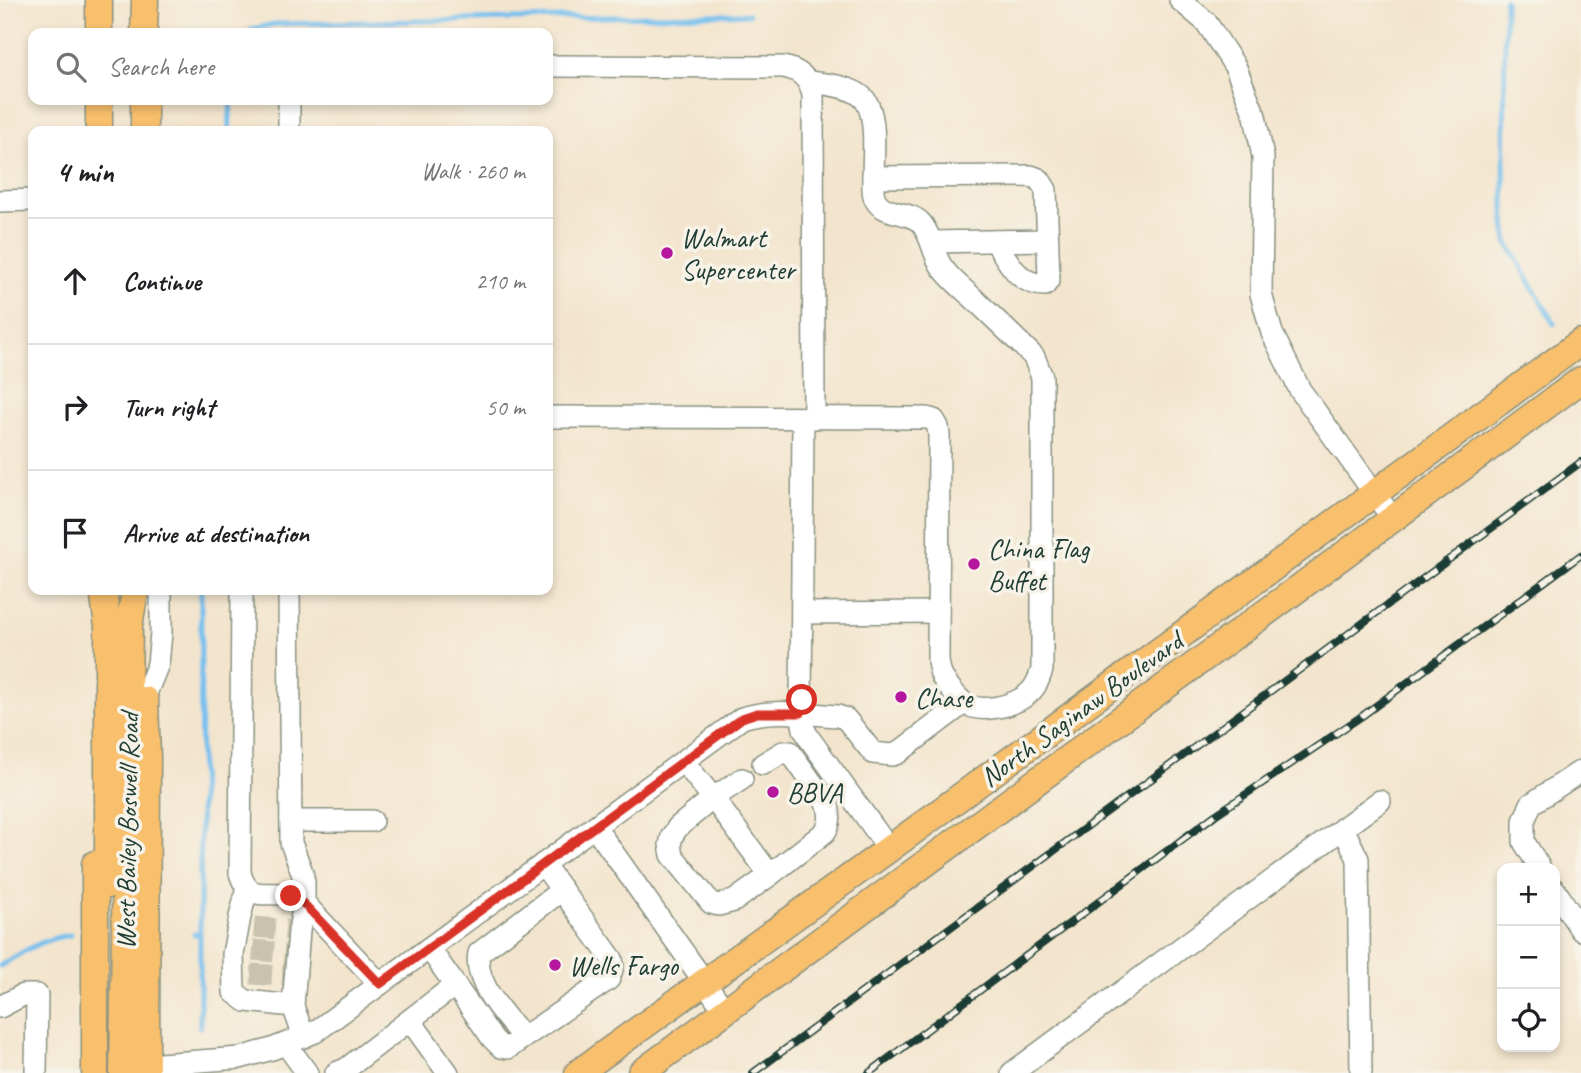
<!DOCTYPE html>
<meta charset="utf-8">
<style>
body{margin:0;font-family:Caveat,sans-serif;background:#f2f2f2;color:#202124}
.controls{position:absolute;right:21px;bottom:21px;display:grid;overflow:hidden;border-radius:14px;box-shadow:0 4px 10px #0003}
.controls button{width:63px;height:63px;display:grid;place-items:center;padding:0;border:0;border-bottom:2px solid #e0e0e0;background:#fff;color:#202124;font:35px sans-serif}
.stop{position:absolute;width:21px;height:21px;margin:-16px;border:5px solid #d93025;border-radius:50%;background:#fff}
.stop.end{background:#d93025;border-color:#fff;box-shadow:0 2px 7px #0008}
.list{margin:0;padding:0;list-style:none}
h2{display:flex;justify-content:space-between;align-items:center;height:91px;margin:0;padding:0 28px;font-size:30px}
h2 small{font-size:23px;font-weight:400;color:#757577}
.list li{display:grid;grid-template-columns:46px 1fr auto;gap:21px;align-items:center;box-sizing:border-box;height:126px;padding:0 28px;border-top:2px solid #e0e0e0}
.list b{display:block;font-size:26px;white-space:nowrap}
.list em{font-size:23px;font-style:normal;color:#757577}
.icon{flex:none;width:38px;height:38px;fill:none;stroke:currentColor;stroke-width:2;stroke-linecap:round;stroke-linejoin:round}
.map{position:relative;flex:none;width:1581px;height:1073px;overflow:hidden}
.search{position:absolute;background:#fff;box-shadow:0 4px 10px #0003;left:28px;top:28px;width:525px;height:77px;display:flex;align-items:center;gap:18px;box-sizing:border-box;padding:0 24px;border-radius:14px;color:#757577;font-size:26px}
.panel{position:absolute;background:#fff;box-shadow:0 4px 10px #0003;left:28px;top:126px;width:525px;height:469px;border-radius:14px}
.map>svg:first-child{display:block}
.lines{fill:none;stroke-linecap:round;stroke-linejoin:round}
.stream{stroke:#75bfee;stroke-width:5}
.minor-tunnel{stroke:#c9c3ae;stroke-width:21;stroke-dasharray:21 10;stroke-linecap:butt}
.minor-casing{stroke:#899180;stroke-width:24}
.major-casing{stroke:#899180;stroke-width:29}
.minor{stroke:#fff;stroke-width:21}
.major{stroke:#f8bf6c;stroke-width:26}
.rail-casing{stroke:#1f3d34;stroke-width:8}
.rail{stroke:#f7f3e8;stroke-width:5;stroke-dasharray:16;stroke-linecap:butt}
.route{stroke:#d93025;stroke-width:9}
.poi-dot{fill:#b5179e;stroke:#f7f3e8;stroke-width:2.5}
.labels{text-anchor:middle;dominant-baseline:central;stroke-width:7;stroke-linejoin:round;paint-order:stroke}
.poi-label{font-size:28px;fill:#1f3d34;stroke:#f7f3e8;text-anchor:start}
.street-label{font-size:28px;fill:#1f3d34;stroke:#f7f3e8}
</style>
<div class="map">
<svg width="1581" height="1073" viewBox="0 0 1581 1073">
<rect width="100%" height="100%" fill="#f7f3e8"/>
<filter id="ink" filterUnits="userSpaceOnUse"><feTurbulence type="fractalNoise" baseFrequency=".0143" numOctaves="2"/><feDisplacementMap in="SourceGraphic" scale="14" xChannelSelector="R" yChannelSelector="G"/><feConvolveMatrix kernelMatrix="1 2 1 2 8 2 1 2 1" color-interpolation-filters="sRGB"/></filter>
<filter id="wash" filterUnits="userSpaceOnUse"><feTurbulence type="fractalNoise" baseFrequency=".00686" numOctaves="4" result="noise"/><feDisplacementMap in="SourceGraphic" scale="28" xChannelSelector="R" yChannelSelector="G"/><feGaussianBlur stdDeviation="1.57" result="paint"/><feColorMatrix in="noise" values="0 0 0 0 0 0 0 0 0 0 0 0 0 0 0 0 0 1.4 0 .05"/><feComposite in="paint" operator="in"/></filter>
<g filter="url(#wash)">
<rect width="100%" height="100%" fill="#f3e5cd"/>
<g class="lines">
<g class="stream">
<path d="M 1505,0 L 1504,209 L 1507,242 L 1554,324"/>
<path d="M 248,33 L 252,29 L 274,24 L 749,14"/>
<path d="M 229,131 L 231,100"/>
<path d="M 194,934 L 200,934 L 201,590"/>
<path d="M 200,934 L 200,1027"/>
<path d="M 0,966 C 22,952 44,938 70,935"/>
</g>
</g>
</g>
<g filter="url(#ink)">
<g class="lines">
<g class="minor-tunnel">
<path d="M 254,927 L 289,930"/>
<path d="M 253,950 L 287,953"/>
<path d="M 251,974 L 286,976"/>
</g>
<g class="minor-casing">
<g id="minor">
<path d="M 1180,0 L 1206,22 L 1236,68 L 1255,116 L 1263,157 L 1261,294 L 1272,333 L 1300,390 L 1393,519"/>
<path d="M 548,66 L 783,67 C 800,70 809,78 813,95 L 814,418"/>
<path d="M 289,131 L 289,100"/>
<path d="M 873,177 L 1031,176 L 1039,179 L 1046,190 L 1049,279 L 1045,285 C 1017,284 1009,262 995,241"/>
<path d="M 0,201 L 33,200"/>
<path d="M 932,242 L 1047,240"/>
<path d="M 548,417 L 927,418 L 934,420 L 938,427 L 939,435 L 938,661 C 939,666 940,672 942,677 C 946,683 957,698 963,702 C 979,715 1015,706 1029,693 C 1036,687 1039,679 1042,670 L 1042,377 L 1034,357 C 1014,337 993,317 972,297 C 963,289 953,281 945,271 C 933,258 933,237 921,223 C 909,210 883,216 875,199 C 872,193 873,185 873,178 C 873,158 877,121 867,103 C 858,86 825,84 808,82"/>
<path d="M 803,418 L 801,713 L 804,729 L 809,738 L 889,849"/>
<path d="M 242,590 L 240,873 C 248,900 261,892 282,894 C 291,895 297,899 304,903 L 380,984"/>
<path d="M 289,590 L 291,843 L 302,872 L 304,882 L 304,903 L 299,931 L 293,1006 L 304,1037"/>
<path d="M 802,613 L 938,612"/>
<path d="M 145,696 L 158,664 L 161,633 L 161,590"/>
<path d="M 683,761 L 713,798 L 770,875"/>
<path d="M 742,779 L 713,798 L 678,827 L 672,836 L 670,845 L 672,855 L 711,903 L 718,905 L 734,901 L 770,875 L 825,832 C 831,823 830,815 828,805 L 790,752 L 783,752 L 763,764"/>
<path d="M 291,821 L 372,821"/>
<path d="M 595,827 L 725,1011"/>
<path d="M 1343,828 L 1358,859 L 1361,1073"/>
<path d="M 1540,868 L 1524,842 L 1524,821 L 1531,804 L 1581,771"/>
<path d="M 247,889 L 240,917 L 233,954 L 234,992 L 246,1001 L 293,1006"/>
<path d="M 1555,890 L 1581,930"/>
<path d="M 429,948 L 492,1038 L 501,1047 L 508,1048 L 609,979 L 613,966 L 612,959 L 543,864"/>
<path d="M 0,1007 L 23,995 L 37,995 L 36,1073"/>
<path d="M 410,1020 L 448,1073"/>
<path d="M 523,1037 C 505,1016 473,983 479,953 L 562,890"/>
<path d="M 286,1044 L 307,1073"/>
<path d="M 146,1065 L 240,1058 L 272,1049 L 315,1032 L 742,718 C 773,708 806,714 838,716 L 846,719 L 873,753 L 892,755 L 898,753 L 964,703"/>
<path d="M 336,1073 L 346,1069 L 455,985"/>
<path d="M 1012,1073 L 1380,801"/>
</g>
</g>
<g class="major-casing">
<g id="major">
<path d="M 99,33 L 99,0"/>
<path d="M 144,33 L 145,0"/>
<path d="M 99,131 L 99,100"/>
<path d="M 144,131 L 144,100"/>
<path d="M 103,590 L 108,627 L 108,885"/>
<path d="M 145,700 L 147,758 L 146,1073"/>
<path d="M 95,1073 L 95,864"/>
<path d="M 123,1073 L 129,627 L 135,590"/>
<path d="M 578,1073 L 889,849 L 1581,342"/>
<path d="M 641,1073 L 1581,380"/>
</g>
</g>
<use href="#minor" class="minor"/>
<use href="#major" class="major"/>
<g class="rail-casing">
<g id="rail">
<path d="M 753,1073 L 1581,462"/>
<path d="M 869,1073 L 1215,815 L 1362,716 L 1581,555"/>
</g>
</g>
<use href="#rail" class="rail"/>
</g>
</g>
<g class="lines" filter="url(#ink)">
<path class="route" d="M 291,896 L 304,904 L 380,984 L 742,718 L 757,713 L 801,713 L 802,700"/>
</g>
<g class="poi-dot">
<circle cx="667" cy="253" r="7"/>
<circle cx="974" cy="564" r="7"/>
<circle cx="901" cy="697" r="7"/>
<circle cx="773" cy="792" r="7"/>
<circle cx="555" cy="965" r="7"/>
</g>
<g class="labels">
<g class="poi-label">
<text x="681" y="237">Walmart<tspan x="681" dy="32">Supercenter</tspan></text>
<text x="988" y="548">China Flag<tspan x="988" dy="32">Buffet</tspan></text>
<text x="915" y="697">Chase</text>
<text x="787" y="792">BBVA</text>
<text x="569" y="965">Wells Fargo</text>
</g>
<g class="street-label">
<text transform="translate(1081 709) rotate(-36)">North Saginaw Boulevard</text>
<text transform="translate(127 831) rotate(-89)">West Bailey Boswell Road</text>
</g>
</g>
</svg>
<div class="controls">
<button>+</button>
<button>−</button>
<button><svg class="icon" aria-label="locate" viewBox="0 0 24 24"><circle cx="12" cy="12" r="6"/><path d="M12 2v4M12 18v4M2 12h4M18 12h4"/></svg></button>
</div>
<div class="stop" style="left:802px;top:700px"></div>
<div class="stop end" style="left:291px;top:896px"></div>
<div class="search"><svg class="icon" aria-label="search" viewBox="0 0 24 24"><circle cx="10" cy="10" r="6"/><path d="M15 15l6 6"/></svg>Search here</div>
<section class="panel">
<h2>4 min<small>Walk · 260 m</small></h2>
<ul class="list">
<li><svg class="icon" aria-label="ahead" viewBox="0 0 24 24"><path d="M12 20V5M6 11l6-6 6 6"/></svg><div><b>Continue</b></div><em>210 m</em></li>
<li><svg class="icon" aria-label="right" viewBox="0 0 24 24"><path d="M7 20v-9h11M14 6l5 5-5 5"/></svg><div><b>Turn right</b></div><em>50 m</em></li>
<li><svg class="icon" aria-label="arrive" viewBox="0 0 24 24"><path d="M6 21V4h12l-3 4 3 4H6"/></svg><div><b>Arrive at destination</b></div></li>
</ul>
</section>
</div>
